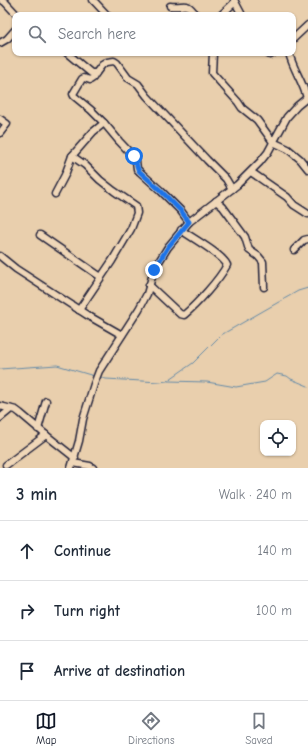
<!DOCTYPE html>
<meta charset="utf-8">
<style>
body{margin:0;font-family:"Comic Neue",sans-serif;background:#f2f2f3;color:#1f2937}
.controls{position:absolute;right:12px;bottom:12px;display:grid;overflow:hidden;border-radius:8px;box-shadow:0 1px 3px #0004}
.controls button{width:36px;height:36px;display:grid;place-items:center;padding:0;border:0;border-bottom:1px solid #e0e1e3;background:#fff;color:#1f2937;font:20px sans-serif}
.stop{position:absolute;width:12px;height:12px;margin:-9px;border:3px solid #1a73e8;border-radius:50%;background:#fff}
.stop.end{background:#1a73e8;border-color:#fff;box-shadow:0 1px 4px #0008}
.list{margin:0;padding:0;list-style:none}
h2{display:flex;justify-content:space-between;align-items:center;height:52px;margin:0;padding:0 16px;font-size:17px}
h2 small{font-size:13px;font-weight:400;color:#747a83}
.list li{display:grid;grid-template-columns:26px 1fr auto;gap:12px;align-items:center;box-sizing:border-box;height:60px;padding:0 16px;border-top:1px solid #e0e1e3}
.list b{display:block;font-size:15px;white-space:nowrap}
.list em{font-size:13px;font-style:normal;color:#747a83}
.icon{flex:none;width:22px;height:22px;fill:none;stroke:currentColor;stroke-width:2;stroke-linecap:round;stroke-linejoin:round}
.map{position:relative;flex:none;width:308px;height:468px;overflow:hidden}
.search{position:absolute;background:#fff;box-shadow:0 1px 3px #0004;left:12px;right:12px;top:12px;height:44px;display:flex;align-items:center;gap:10px;box-sizing:border-box;padding:0 14px;border-radius:8px;color:#747a83;font-size:15px}
.sheet{height:232px;background:#fff}
nav{display:flex;justify-content:space-around;align-items:center;box-sizing:border-box;height:56px;border-top:1px solid #e0e1e3;background:#fff;font-size:11px;color:#747a83}
nav a{display:grid;justify-items:center;gap:2px}
nav .on{color:#111827}
.map>svg:first-child{display:block}
.lines{fill:none;stroke-linecap:round;stroke-linejoin:round}
.stream{stroke:#648aa8;stroke-width:1}
.minor-casing{stroke:#22223b;stroke-width:9}
.minor{stroke:#f0d7b8;stroke-width:6}
.route{stroke:#1a73e8;stroke-width:5}
</style>
<div class="map">
<svg width="308" height="468" viewBox="0 0 308 468">
<rect width="100%" height="100%" fill="#e9cfad"/>
<filter id="ink" filterUnits="userSpaceOnUse"><feTurbulence type="fractalNoise" baseFrequency=".025" numOctaves="2"/><feDisplacementMap in="SourceGraphic" scale="8" xChannelSelector="R" yChannelSelector="G"/><feConvolveMatrix kernelMatrix="1 2 1 2 8 2 1 2 1" color-interpolation-filters="sRGB"/></filter>
<g filter="url(#ink)">
<g class="lines">
<g class="stream">
<path d="M 0,369 L 57,365 L 94,376"/>
<path d="M 99,377 L 106,379 L 160,382 L 167,381 L 193,363 L 221,335 L 298,291 L 308,288"/>
<path d="M 168,381 L 207,382 L 236,387 L 265,382 L 277,374 L 287,376 L 291,379 L 308,386"/>
</g>
<g class="minor-casing">
<g id="minor">
<path d="M 2,0 L 5,2 L 17,15"/>
<path d="M 93,0 L 107,15"/>
<path d="M 234,0 L 242,15"/>
<path d="M 170,6 C 185,8 186,0 196,15"/>
<path d="M 221,15 L 235,2"/>
<path d="M 293,39 L 308,25"/>
<path d="M 0,43 L 7,39 L 15,30"/>
<path d="M 67,53 L 91,73 L 96,73"/>
<path d="M 213,53 L 212,73 L 238,102 L 242,108 L 257,120 L 273,142 L 288,149 L 300,159 L 308,169"/>
<path d="M 267,53 L 270,55 L 274,53"/>
<path d="M 289,53 C 293,69 303,82 307,98"/>
<path d="M 0,119 L 7,124 L 0,133"/>
<path d="M 72,156 L 85,165 L 100,180 L 114,191 L 136,206 L 137,213 L 131,229 L 112,261 L 79,310"/>
<path d="M 251,172 L 287,197 L 294,205 L 308,214"/>
<path d="M 55,194 L 65,175 L 72,156 L 93,132 L 104,123"/>
<path d="M 216,201 L 223,207 L 245,237 L 249,250 L 258,256 L 263,262 L 264,287"/>
<path d="M 189,222 L 181,211 L 160,190 L 140,172 L 137,169 L 136,161 L 134,157 L 119,141 L 104,123 L 91,110 L 74,96 L 73,94 L 82,79 L 84,78 L 90,80 L 93,78 L 96,73 L 102,65 L 107,62 L 114,61 L 117,63 L 128,78 L 138,84 L 147,96 L 207,160 L 226,179 L 232,189"/>
<path d="M 40,235 L 101,277"/>
<path d="M 294,250 L 304,240 L 308,239"/>
<path d="M 0,256 L 16,269 L 87,315 L 122,335"/>
<path d="M 149,285 L 180,314 L 184,315 C 197,304 219,280 227,265 C 223,255 191,237 181,230"/>
<path d="M 0,406 L 16,410 L 20,413 L 46,435 L 75,458"/>
<path d="M 0,418 L 11,409"/>
<path d="M 38,429 L 46,401"/>
<path d="M 73,463 L 90,466 L 93,468"/>
<path d="M 6,465 L 46,435"/>
<path d="M 71,468 L 79,441 L 83,419 L 94,384 L 99,371 L 139,309 L 147,294 L 154,270 L 158,263 L 168,247 L 189,222 L 237,185 L 260,162 L 268,152 L 287,117 L 297,106 L 308,97"/>
</g>
</g>
<use href="#minor" class="minor"/>
</g>
</g>
<g class="lines" filter="url(#ink)">
<path class="route" d="M 134,156 C 137,162 136,168 140,172 L 160,190 L 181,211 L 189,222 L 168,247 L 154,270"/>
</g>
</svg>
<div class="controls">
<button><svg class="icon" aria-label="locate" viewBox="0 0 24 24"><circle cx="12" cy="12" r="6"/><path d="M12 2v4M12 18v4M2 12h4M18 12h4"/></svg></button>
</div>
<div class="stop" style="left:134px;top:156px"></div>
<div class="stop end" style="left:154px;top:270px"></div>
<div class="search"><svg class="icon" aria-label="search" viewBox="0 0 24 24"><circle cx="10" cy="10" r="6"/><path d="M15 15l6 6"/></svg>Search here</div>
</div>
<section class="sheet">
<h2>3 min<small>Walk · 240 m</small></h2>
<ul class="list">
<li><svg class="icon" aria-label="ahead" viewBox="0 0 24 24"><path d="M12 20V5M6 11l6-6 6 6"/></svg><div><b>Continue</b></div><em>140 m</em></li>
<li><svg class="icon" aria-label="right" viewBox="0 0 24 24"><path d="M7 20v-9h11M14 6l5 5-5 5"/></svg><div><b>Turn right</b></div><em>100 m</em></li>
<li><svg class="icon" aria-label="arrive" viewBox="0 0 24 24"><path d="M6 21V4h12l-3 4 3 4H6"/></svg><div><b>Arrive at destination</b></div></li>
</ul>
</section>
<nav>
<a class="on"><svg class="icon" aria-label="map" viewBox="0 0 24 24"><path d="M3 6l6-2 6 2 6-2v14l-6 2-6-2-6 2zM9 4v14M15 6v14"/></svg>Map</a>
<a><svg class="icon" aria-label="directions" viewBox="0 0 24 24"><path d="M12 3l9 9-9 9-9-9zM9 14v-3h6M13 9l2 2-2 2"/></svg>Directions</a>
<a><svg class="icon" aria-label="saved" viewBox="0 0 24 24"><path d="M7 4h10v16l-5-4-5 4z"/></svg>Saved</a>
</nav>
